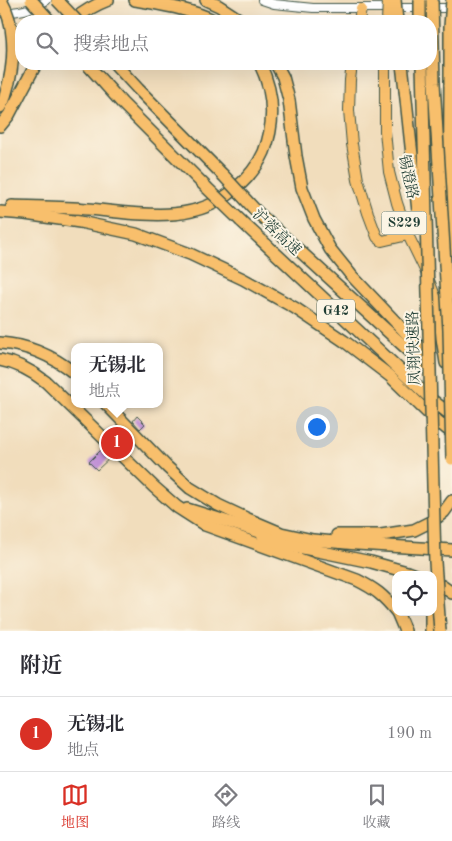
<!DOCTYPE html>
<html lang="zh">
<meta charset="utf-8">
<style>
body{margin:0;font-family:"Old Standard TT","Noto Serif SC",serif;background:#f2f2f3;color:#2b2b33}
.controls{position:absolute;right:15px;bottom:15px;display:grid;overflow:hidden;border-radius:10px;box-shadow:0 5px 20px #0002}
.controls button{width:45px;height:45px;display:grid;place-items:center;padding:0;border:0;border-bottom:1px solid #e1e1e2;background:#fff;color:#2b2b33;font:25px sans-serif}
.you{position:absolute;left:316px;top:426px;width:18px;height:18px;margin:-12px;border:4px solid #fff;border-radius:50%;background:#1a73e8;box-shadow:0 0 0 8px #1a73e833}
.badge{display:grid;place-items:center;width:32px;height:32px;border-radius:50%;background:#d93025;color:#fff;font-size:16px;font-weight:700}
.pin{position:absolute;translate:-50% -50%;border:2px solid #fff;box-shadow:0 1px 5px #0006}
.popup{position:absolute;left:71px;top:343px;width:92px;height:65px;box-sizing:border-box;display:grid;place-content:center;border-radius:10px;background:#fff;filter:drop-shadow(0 1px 4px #0005);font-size:16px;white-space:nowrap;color:#7c7c81}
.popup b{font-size:19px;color:#2b2b33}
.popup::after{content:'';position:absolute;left:50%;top:100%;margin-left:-10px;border:10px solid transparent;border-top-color:#fff}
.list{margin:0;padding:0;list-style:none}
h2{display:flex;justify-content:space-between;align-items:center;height:65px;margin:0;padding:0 20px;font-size:21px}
h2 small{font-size:16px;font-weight:400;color:#7c7c81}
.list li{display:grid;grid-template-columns:32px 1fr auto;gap:15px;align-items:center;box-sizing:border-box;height:75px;padding:0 20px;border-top:1px solid #e1e1e2}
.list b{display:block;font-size:19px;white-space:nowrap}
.list p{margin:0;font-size:16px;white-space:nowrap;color:#7c7c81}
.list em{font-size:16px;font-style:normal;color:#7c7c81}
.icon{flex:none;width:28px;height:28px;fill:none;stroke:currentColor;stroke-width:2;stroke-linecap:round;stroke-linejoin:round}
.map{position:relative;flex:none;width:452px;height:631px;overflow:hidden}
.search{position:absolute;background:#fff;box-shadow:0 5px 20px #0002;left:15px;right:15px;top:15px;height:55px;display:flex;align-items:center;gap:12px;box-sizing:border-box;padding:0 18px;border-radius:20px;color:#7c7c81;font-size:19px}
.sheet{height:140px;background:#fff}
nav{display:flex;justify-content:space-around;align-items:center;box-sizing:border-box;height:70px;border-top:1px solid #e1e1e2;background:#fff;font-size:14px;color:#7c7c81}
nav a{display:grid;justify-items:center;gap:2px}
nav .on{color:#d93025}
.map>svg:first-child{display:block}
.building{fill:#c191d6}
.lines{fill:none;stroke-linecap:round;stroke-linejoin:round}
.minor-casing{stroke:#3e5548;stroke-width:10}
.major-casing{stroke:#3e5548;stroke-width:12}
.highway-casing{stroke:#3e5548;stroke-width:14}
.minor{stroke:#fff;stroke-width:8}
.major{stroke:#f8bf6c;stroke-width:10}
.highway{stroke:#f8bf6c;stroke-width:11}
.major-bridge-casing{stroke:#3e5548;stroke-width:12;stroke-linecap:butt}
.highway-bridge-casing{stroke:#3e5548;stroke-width:14;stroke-linecap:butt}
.major-bridge{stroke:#f8bf6c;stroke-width:10}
.highway-bridge{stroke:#f8bf6c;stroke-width:11}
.labels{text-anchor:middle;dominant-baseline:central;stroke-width:4;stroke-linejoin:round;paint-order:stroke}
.shield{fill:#fcf5e5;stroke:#617469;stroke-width:1}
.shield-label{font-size:14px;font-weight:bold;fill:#1f3d34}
.street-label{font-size:15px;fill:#1f3d34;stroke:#fcf5e5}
</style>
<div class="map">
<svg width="452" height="631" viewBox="0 0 452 631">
<rect width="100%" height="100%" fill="#fcf5e5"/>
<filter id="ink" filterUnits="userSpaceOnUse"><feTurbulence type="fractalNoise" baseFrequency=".02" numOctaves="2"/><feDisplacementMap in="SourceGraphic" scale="10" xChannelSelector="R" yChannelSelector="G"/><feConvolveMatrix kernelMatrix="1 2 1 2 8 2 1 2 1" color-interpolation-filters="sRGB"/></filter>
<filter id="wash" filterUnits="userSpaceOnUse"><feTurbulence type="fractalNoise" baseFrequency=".0096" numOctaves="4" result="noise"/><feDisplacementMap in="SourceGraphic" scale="20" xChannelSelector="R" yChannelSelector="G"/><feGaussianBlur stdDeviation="1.12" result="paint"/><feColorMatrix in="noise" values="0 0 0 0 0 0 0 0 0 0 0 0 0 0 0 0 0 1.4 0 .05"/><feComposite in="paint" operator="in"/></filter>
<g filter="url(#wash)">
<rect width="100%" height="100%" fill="#f1ddbc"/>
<g id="blocks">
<g class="building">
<path d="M 137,416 L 145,424 L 140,429 L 133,421 Z"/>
<path d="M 122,431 L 129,439 L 122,446 L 114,438 Z"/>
<path d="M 103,448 L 112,456 L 97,470 L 89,462 Z"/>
</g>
</g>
</g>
<g filter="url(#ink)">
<use href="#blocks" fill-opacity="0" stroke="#3e5548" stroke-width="1"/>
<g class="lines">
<g class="minor-casing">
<g id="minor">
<path d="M 262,0 L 274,4 L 313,8 L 452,8"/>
<path d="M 0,13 C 18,12 32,10 47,0"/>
</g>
</g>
<g class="major-casing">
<g id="major">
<path d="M 359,21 L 361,9"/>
<path d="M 352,64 L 350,80 L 349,110 L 352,144 L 358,180 L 368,213 L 377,237 L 382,241 L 408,235"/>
<path d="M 385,64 L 385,131 L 389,172 L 397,203 L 408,235 L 425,270 L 443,317"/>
</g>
</g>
<g class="highway-casing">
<g id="highway">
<path d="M 135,0 C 162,5 191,9 215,21"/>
<path d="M 206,0 L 219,6 L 242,21"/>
<path d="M 72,21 C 83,12 95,5 108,0"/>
<path d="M 87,64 L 122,103 L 206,187"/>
<path d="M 115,64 L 138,89 L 223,175"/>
<path d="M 276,64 L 283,77 L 289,100 L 296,156 L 302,188 L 314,219 L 330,249 L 351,275 L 427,355"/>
<path d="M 402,64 L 405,90"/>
<path d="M 0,107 L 4,100 L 9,82"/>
<path d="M 0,126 L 9,115 L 36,64"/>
<path d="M 12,206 C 37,207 62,207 88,209 C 137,213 192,226 234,190 C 247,179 257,168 264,152 C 276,121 274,93 260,64"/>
<path d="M 0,212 L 25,214 L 80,222 L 136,234 L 190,254 L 243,279 L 295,308 L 344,341 L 390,376 L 429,414 L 452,433"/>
<path d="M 257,212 L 428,368"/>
<path d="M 241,221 L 432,400 L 452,416"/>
<path d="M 449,253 L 450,84"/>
<path d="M 440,310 L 442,338 L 446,363"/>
<path d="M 0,343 C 28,345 53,356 74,373"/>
<path d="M 0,360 C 17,363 32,371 46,382 L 154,487 L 177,507 L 205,525 L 357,580 C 375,589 383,595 396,611"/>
<path d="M 106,404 L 167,467 L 190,488 L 218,505 L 248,519 L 281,533 L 313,540 L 357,544 L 452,550"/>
<path d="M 187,509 L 216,518 L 269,535"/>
<path d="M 262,535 L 279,543 L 371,562 L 407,572 L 415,575"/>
<path d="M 337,535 L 381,535 L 414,530 L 434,520 L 444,512 L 452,501"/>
<path d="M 433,583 L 442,586 L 452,593"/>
<path d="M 397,612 L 405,631"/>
<path d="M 431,631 L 431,612"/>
</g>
</g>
<use href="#minor" class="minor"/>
<use href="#major" class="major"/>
<use href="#highway" class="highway"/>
<g class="major-bridge-casing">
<path id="major-bridge" d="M 387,21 L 388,0"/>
</g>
<g class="highway-bridge-casing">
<g id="highway-bridge">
<path d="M 1,0 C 15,24 15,55 9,82"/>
<path d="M 31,0 L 50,21"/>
<path d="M 57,0 L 77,21"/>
<path d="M 395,0 L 397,21"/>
<path d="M 420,0 L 420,21"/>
<path d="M 432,0 L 434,83 L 449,330 L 452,459"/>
<path d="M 422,64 L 435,562 L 440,631"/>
<path d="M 450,84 L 450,27 L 452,0"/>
<path d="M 405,90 L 420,230"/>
<path d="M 223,175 L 257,212"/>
<path d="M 206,187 L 241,221"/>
</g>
</g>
<use href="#major-bridge" class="major-bridge"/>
<use href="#highway-bridge" class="highway-bridge"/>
</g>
</g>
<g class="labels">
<g class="shield">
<rect x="381.5" y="211.5" width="45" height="23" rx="4"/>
<rect x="317" y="299.5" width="38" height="23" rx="4"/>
</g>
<g class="shield-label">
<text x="404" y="223">S229</text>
<text x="336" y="311">G42</text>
</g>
<g class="street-label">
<text transform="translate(407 177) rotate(78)">锡澄路</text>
<text transform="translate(276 233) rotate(43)">沪蓉高速</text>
<text transform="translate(415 348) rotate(-92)">凤翔快速路</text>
</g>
</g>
</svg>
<div class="controls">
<button><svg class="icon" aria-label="locate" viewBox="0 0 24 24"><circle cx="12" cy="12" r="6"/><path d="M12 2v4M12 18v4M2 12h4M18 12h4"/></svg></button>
</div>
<div class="you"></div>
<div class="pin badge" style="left:117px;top:443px">1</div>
<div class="popup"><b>无锡北</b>地点</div>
<div class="search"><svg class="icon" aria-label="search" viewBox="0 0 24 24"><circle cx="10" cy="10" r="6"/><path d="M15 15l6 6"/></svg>搜索地点</div>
</div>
<section class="sheet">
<h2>附近<small></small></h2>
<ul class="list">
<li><span class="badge">1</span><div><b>无锡北</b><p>地点</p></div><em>190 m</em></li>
</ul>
</section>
<nav>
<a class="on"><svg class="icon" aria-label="map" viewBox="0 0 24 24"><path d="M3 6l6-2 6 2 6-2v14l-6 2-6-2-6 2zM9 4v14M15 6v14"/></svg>地图</a>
<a><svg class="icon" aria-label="directions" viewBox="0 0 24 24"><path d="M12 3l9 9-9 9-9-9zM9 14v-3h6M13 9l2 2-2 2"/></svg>路线</a>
<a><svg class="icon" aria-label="saved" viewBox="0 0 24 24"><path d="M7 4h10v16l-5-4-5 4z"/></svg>收藏</a>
</nav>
